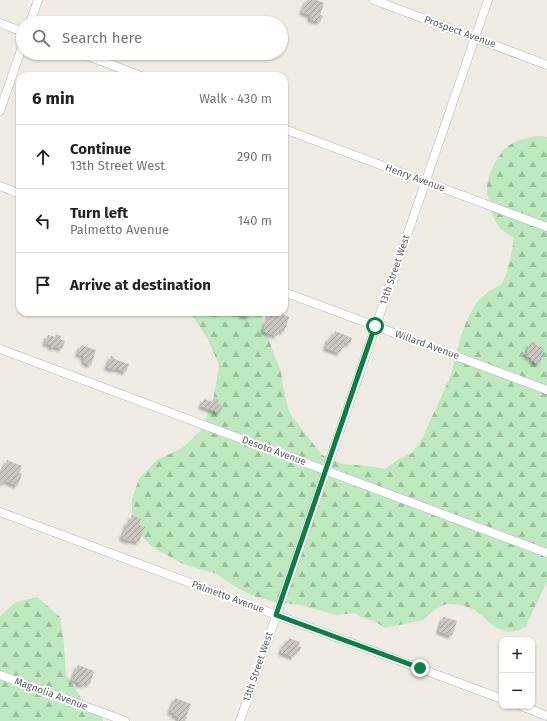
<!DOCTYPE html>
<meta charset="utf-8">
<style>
body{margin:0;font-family:"Fira Sans",sans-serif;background:#f2f2f2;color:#202124}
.controls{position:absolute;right:12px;bottom:12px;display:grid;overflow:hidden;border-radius:8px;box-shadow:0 1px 3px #0004}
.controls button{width:36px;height:36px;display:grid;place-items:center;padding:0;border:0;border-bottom:1px solid #e0e0e0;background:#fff;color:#202124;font:20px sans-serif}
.stop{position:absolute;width:12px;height:12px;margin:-9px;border:3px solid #0b8043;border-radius:50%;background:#fff}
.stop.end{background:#0b8043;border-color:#fff;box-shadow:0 1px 4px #0008}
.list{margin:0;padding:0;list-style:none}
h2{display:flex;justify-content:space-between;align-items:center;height:52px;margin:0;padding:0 16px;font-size:17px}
h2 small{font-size:13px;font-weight:400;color:#757577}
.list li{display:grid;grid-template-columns:26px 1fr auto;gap:12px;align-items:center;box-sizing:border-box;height:64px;padding:0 16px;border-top:1px solid #e0e0e0}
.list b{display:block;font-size:15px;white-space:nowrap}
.list p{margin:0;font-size:13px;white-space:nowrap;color:#757577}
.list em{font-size:13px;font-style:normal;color:#757577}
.icon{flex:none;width:22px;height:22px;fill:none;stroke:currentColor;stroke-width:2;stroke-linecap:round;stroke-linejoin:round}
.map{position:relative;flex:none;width:547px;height:721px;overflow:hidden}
.search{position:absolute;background:#fff;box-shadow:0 1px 3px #0004;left:16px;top:16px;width:272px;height:44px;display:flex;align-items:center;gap:10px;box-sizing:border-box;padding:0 14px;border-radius:22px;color:#757577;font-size:15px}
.panel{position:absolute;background:#fff;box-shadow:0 1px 3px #0004;left:16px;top:72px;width:272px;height:244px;border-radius:12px}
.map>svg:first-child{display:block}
.forest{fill:url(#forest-firs)}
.building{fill:url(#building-hatch);filter:url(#shadow)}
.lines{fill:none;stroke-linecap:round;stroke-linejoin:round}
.street-casing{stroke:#b5b9be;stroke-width:9}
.street{stroke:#fff;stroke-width:8}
.route{stroke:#0b8043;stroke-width:5}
.labels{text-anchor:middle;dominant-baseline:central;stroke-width:4;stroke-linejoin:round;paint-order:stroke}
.street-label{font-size:10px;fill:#5b5f64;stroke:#fff}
</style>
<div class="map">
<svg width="547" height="721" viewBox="0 0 547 721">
<defs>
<pattern id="forest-firs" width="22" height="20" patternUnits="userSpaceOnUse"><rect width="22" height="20" fill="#bee8bd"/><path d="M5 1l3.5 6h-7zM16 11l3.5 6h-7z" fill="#9dbf9d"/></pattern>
<pattern id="building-hatch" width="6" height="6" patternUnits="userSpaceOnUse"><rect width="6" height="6" fill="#c9c6bf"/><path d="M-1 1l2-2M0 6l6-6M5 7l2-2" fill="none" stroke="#a6a49f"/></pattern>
<filter id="shadow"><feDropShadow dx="-3" dy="3" stdDeviation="1" flood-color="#0004"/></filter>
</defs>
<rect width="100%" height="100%" fill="#eeebe2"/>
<g class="forest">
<path d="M 536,136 L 547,137 L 547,582 L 528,621 L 526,627 L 517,631 L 508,632 L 495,627 L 475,610 L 462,605 L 446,604 L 434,610 L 423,620 L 385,628 L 376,622 L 361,617 L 355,613 L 336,615 L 300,605 L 275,602 L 253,596 L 237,588 L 215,573 L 196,568 L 181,563 L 151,546 L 143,537 L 137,527 L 132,513 L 132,499 L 139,479 L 157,460 L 184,447 L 201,430 L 213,401 L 219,365 L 208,339 L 190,312 L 262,312 L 262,320 L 273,352 L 281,372 L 284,392 L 290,414 L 322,455 L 342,464 L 368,466 L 385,469 L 397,460 L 412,453 L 422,439 L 451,375 L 460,339 L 467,320 L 474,307 L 479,300 L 489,291 L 502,284 L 506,274 L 511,256 L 514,238 C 509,234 502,231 499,227 C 493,219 492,212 490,204 C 489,200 487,196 487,192 C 486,177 496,157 507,147 C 515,140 526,139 536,136 Z"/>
<path d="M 37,597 L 60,617 L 64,644 L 66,675 L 81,698 L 102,717 L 103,721 L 0,721 L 0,616 L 16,602 Z"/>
</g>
<g class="building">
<path d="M 307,0 L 316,0 L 324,3 L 320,15 L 323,16 L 320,22 L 310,19 L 311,15 L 302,12 Z"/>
<path d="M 242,312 L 253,312 L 253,314 L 250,313 L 249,317 L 241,315 Z"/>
<path d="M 270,312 L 274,312 L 274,315 L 275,315 L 276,314 L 281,317 L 282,314 L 289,317 L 284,332 L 279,330 L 277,336 L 263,331 Z"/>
<path d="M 335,331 L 352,338 L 350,344 L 344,342 L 343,345 L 344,346 L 343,349 L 342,348 L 340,353 L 326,348 L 329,337 L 332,338 Z"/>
<path d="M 56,334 L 61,336 L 60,339 L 65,341 L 62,349 L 54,346 L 54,348 L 51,347 L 51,345 L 45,343 L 48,335 L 55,337 Z"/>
<path d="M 530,343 L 544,348 L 541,357 L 542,357 L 540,364 L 534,362 L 534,361 L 531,360 L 532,358 L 526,356 Z"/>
<path d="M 81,345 L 96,350 L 91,365 L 84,362 L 85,359 L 83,358 L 84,356 L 78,354 Z"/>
<path d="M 111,356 L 114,357 L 114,359 L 129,364 L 126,372 L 115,368 L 114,370 L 107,367 Z"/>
<path d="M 214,398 L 219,400 L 218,404 L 223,406 L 220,413 L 201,406 L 204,399 L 212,402 Z"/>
<path d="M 7,460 L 22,466 L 19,473 L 22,474 L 18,485 L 16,486 L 14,483 L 13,484 L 7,481 L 0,484 L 0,472 L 2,472 Z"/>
<path d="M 132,515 L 141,519 L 139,525 L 145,527 L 139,542 L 131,540 L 130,541 L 122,538 L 128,521 L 130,521 Z"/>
<path d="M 443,617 L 457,621 L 452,636 L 439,631 Z"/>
<path d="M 289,638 L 300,642 L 298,646 L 301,647 L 299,652 L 296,651 L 294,657 L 281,652 L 283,646 L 285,646 L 284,645 L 284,643 L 286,644 Z"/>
<path d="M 78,665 L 94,671 L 90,684 L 85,683 L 85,685 L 81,684 L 81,685 L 78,684 L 79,682 L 72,680 Z"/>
<path d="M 175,698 L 191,704 L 186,717 L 187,717 L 185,721 L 178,721 L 179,717 L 174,715 L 175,713 L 170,712 Z"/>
</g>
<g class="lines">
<g class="street-casing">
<g id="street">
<path d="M 374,0 L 547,65"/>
<path d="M 0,23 L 23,32"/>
<path d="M 30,23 L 38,0"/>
<path d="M 80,53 L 141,76"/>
<path d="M 0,111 L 23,44"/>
<path d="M 284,129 L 547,227"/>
<path d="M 0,186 L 20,194"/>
<path d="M 284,292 L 547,390"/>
<path d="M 0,349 L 547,553"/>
<path d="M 0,512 L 502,699"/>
<path d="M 0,675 L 125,721"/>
<path d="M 521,706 L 547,716"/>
<path d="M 240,721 L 488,0"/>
</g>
</g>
<use href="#street" class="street"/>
</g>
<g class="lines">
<path class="route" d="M 375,326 L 276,615 L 420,668"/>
</g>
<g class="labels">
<g class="street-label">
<text transform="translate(460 32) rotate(20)">Prospect Avenue</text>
<text transform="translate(415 178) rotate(20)">Henry Avenue</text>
<text transform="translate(395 270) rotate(-71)">13th Street West</text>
<text transform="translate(427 345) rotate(20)">Willard Avenue</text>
<text transform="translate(274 451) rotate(20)">Desoto Avenue</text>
<text transform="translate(228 597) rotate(20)">Palmetto Avenue</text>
<text transform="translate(258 667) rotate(-71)">13th Street West</text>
<text transform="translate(51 694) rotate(20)">Magnolia Avenue</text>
</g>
</g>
</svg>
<div class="controls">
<button>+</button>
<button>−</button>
</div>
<div class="stop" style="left:375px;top:326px"></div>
<div class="stop end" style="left:420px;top:668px"></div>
<div class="search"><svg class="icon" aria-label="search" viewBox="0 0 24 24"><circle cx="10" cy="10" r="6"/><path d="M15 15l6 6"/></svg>Search here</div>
<section class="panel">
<h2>6 min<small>Walk · 430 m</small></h2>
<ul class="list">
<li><svg class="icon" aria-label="ahead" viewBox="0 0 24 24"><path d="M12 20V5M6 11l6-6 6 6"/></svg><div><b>Continue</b><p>13th Street West</p></div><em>290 m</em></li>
<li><svg class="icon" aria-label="left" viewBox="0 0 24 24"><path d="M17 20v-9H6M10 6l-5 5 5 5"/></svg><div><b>Turn left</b><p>Palmetto Avenue</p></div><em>140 m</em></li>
<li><svg class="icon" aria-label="arrive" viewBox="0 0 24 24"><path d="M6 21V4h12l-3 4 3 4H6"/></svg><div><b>Arrive at destination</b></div></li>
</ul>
</section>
</div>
